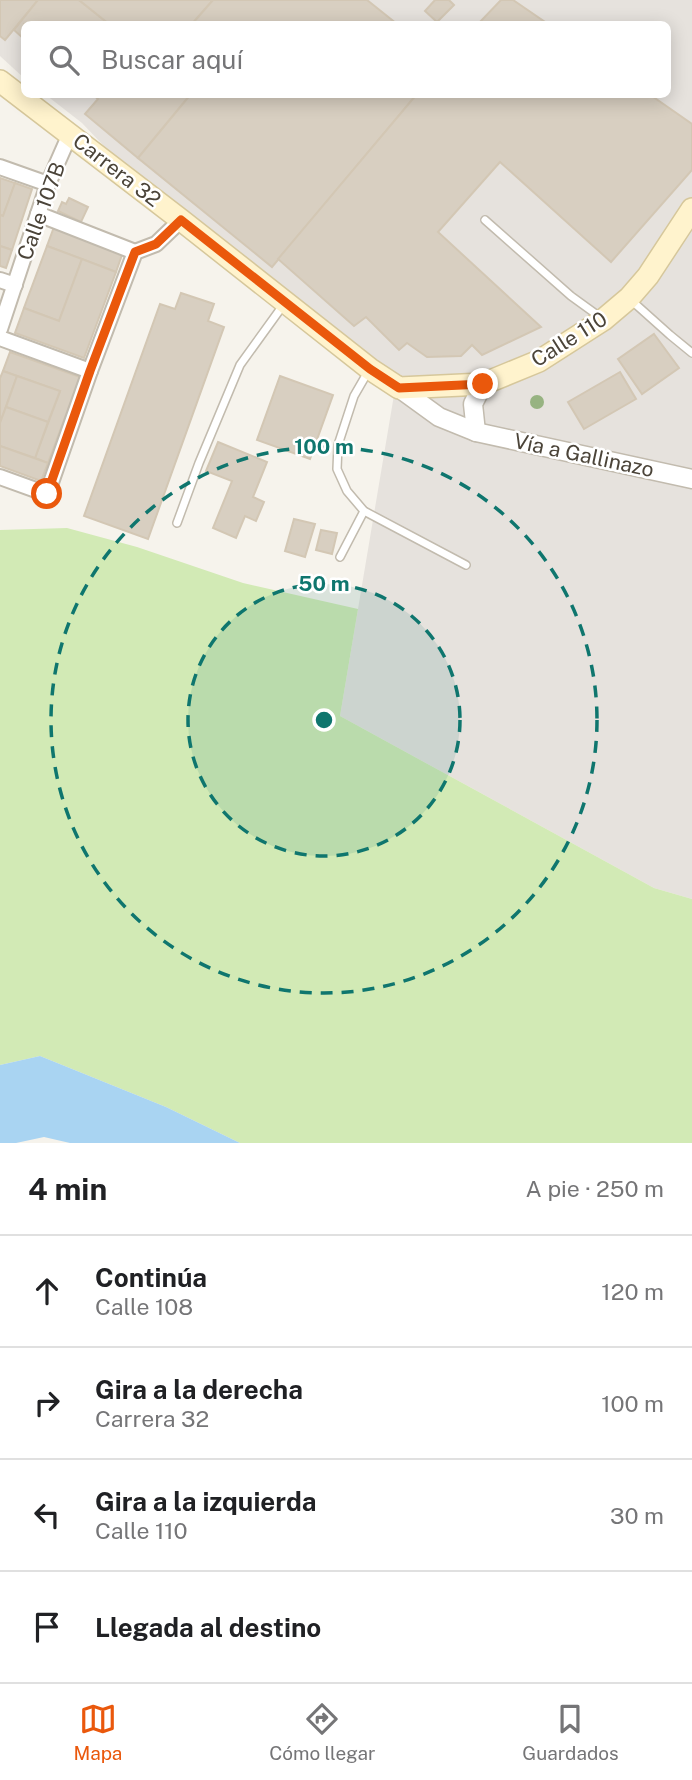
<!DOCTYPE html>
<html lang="es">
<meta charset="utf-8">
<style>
body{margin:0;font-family:"Public Sans",sans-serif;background:#f2f2f2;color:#202124}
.stop{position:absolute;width:21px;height:21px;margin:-16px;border:5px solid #ea580c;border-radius:50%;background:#fff}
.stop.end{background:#ea580c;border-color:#fff;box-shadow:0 2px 7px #0008}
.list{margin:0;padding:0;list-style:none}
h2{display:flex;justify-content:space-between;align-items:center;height:91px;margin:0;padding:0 28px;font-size:30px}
h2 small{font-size:23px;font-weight:400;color:#757577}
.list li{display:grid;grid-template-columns:46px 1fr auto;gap:21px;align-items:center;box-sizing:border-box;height:112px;padding:0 28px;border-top:2px solid #e0e0e0}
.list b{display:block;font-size:26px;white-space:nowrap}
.list p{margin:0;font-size:23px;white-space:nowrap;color:#757577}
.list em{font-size:23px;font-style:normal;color:#757577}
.icon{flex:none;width:38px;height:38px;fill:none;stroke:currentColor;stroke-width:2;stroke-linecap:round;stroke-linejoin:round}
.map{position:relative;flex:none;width:692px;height:1143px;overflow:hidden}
.search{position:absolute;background:#fff;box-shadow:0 4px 18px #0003;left:21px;right:21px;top:21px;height:77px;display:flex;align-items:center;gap:18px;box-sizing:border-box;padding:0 24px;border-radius:10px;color:#757577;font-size:26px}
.sheet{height:539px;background:#fff}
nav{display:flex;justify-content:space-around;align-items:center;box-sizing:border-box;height:98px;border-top:2px solid #e0e0e0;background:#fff;font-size:19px;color:#757577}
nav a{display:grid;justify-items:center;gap:4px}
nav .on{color:#ea580c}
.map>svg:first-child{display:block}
.industrial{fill:#e6e2dd}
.green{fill:#d2eab5}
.water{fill:#a9d4f2}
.building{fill:#d8cfc1;stroke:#d3c7b4;stroke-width:2}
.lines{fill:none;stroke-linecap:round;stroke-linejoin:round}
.service-casing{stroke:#c2bbae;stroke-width:10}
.minor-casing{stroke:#c2bbae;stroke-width:18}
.tertiary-casing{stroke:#c2bbae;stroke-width:21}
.secondary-casing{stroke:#d6c79b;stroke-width:24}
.service{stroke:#fff;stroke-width:7}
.minor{stroke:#fff;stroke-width:14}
.tertiary{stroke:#fff;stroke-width:18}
.secondary{stroke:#fff3cd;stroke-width:21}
.tree{fill:#97b381}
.route{stroke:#ea580c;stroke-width:9}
.ring{fill:none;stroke:#0f766e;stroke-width:3.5;stroke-dasharray:12 9}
.labels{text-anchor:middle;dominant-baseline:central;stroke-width:5;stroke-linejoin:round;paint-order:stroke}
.street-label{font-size:21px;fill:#4b4439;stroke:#fff}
.centre{fill:#0f766e;stroke:#fff;stroke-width:3.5}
.ring-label{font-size:21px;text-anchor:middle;font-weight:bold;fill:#0f766e;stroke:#fff;stroke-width:5;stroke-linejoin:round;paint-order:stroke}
</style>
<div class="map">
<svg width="692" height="1143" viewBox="0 0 692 1143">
<rect width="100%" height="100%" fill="#f6f3ec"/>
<path class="industrial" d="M 0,0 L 692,0 L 692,899 L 654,888 L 340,716 L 395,389 L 178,224 L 82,123 L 46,95 L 668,94 L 668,24 L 24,24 L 24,78 L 0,56 Z"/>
<path class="green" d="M 67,528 L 137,547 L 243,583 L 358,609 L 340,716 L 654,888 L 692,899 L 692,1143 L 240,1143 L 166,1107 L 40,1056 L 0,1065 L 0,530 Z"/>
<path class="water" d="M 40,1056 L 166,1107 L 240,1143 L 70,1143 L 44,1137 L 16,1143 L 0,1143 L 0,1065 Z"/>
<g class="building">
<path d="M 0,0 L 38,0 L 5,40 L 0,36 Z"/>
<path d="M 38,0 L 79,0 L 109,24 L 24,24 L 24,39 L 14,30 Z"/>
<path d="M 79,0 L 213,0 L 192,24 L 109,24 Z"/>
<path d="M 213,0 L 367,0 L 397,24 L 192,24 Z"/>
<path d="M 435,0 L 449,0 L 454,5 L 437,22 L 425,11 Z"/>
<path d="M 501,0 L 513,0 L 548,24 L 478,24 Z"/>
<path d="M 92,94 L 191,94 L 138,158 L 85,114 L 98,99 Z"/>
<path d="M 191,94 L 417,94 L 272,267 L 138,158 Z"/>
<path d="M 417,94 L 649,94 L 692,124 L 692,170 L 611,262 L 500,162 L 438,232 L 541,327 L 482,355 L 472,345 L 461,356 L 427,357 L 407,343 L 399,350 L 366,317 L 354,326 L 278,259 Z"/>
<path d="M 0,178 L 15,183 L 3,216 L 0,215 Z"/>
<path d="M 15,183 L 32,189 L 12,250 L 0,246 L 0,215 L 3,216 Z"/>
<path d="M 69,198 L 88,207 L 81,222 L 58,211 L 62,202 L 66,204 Z"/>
<path d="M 54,227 L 123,252 L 116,272 L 47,246 Z"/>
<path d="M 0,246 L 12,250 L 6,268 L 0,266 Z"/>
<path d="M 47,246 L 82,259 L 59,321 L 24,308 Z"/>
<path d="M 82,259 L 116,272 L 84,358 L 15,333 L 24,308 L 59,321 Z"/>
<path d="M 181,293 L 214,304 L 208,321 L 224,327 L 148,539 L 84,516 L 160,304 L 175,309 Z"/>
<path d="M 654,334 L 679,368 L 642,394 L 618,359 Z"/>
<path d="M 10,352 L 80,377 L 48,463 L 35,458 L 60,391 L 3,371 Z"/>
<path d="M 3,371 L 17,376 L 0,423 L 0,378 Z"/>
<path d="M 620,372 L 636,399 L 584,429 L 568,402 Z"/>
<path d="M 17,376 L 60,391 L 48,422 L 6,407 Z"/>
<path d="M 280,376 L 333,395 L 310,459 L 257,440 Z"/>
<path d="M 6,407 L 48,422 L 35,458 L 0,446 L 0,423 Z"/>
<path d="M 218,442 L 267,462 L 253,497 L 264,502 L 256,521 L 245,516 L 236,538 L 213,528 L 232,481 L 206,471 Z"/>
<path d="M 0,446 L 48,463 L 41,481 L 0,466 Z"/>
<path d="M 294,519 L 315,524 L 305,557 L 285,551 Z"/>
<path d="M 321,530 L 337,533 L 332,554 L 316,550 Z"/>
</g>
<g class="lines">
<g class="service-casing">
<g id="service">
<path d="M 485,220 L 571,296 L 600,317"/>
<path d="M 632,301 L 670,335 L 692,353"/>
<path d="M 369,370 L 354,396 L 338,445 L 337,469 L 347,491 L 364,511 L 466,565"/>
<path d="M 177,523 L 199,463 L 240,365 L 284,304"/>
<path d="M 340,557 L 364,511"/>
</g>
</g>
<g class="minor-casing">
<g id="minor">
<path d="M 0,167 L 48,184"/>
<path d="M 38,214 L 135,252"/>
<path d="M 0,280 L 15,285"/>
<path d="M 0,329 L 48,184 L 70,134"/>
<path d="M 0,338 L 90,371"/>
<path d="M 0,477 L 47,494 L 90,371 L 135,252 L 156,244 L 181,220"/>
</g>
</g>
<g class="tertiary-casing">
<g id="tertiary">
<path d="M 399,388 L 439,417 L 476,432 L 692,479"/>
<path d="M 476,432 L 473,404 L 483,384"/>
</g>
</g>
<g class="secondary-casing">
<path id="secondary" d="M 0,81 L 181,220 L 370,369 L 399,388 L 483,384 L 539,361 L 603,320 L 629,298 L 648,276 L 692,209"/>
</g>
<use href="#service" class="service"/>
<use href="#minor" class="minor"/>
<use href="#tertiary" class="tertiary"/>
<use href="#secondary" class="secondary"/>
</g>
<circle class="tree" cx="537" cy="402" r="7"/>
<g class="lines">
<path class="route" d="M 47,494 L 90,371 L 135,252 L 156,244 L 181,220 L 370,369 L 399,388 L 483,384"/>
</g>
<circle cx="324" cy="720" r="136" fill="#0f766e" fill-opacity=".12"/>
<g class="ring">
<circle cx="324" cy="720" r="136"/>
<circle cx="324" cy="720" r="273"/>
</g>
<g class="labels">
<g class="street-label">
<text transform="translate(117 170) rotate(38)">Carrera 32</text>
<text transform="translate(41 211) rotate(-70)">Calle 107B</text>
<text transform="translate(569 339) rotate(-32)">Calle 110</text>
<text transform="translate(584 455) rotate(12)">Vía a Gallinazo</text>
</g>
</g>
<circle cx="324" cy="720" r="10" class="centre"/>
<g class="ring-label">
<text x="324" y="454">100 m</text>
<text x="324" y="591">50 m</text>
</g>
</svg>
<div class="stop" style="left:47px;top:494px"></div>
<div class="stop end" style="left:483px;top:384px"></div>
<div class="search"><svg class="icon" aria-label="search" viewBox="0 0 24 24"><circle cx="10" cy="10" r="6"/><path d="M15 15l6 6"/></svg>Buscar aquí</div>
</div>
<section class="sheet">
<h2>4 min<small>A pie · 250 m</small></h2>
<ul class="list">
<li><svg class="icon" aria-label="ahead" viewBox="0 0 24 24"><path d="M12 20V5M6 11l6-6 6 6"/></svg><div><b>Continúa</b><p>Calle 108</p></div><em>120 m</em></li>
<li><svg class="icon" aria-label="right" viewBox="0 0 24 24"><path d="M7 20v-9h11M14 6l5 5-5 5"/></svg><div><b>Gira a la derecha</b><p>Carrera 32</p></div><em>100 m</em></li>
<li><svg class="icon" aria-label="left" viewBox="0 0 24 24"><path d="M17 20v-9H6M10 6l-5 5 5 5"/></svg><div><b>Gira a la izquierda</b><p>Calle 110</p></div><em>30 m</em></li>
<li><svg class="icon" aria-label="arrive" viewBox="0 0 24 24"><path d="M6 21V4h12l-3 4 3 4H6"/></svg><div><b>Llegada al destino</b></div></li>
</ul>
</section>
<nav>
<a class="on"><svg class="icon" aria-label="map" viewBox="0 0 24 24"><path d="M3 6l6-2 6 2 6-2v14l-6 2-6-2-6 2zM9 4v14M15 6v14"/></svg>Mapa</a>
<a><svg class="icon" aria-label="directions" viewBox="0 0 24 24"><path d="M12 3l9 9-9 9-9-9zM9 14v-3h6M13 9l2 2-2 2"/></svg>Cómo llegar</a>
<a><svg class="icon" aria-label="saved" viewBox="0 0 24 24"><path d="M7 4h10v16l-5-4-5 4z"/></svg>Guardados</a>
</nav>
